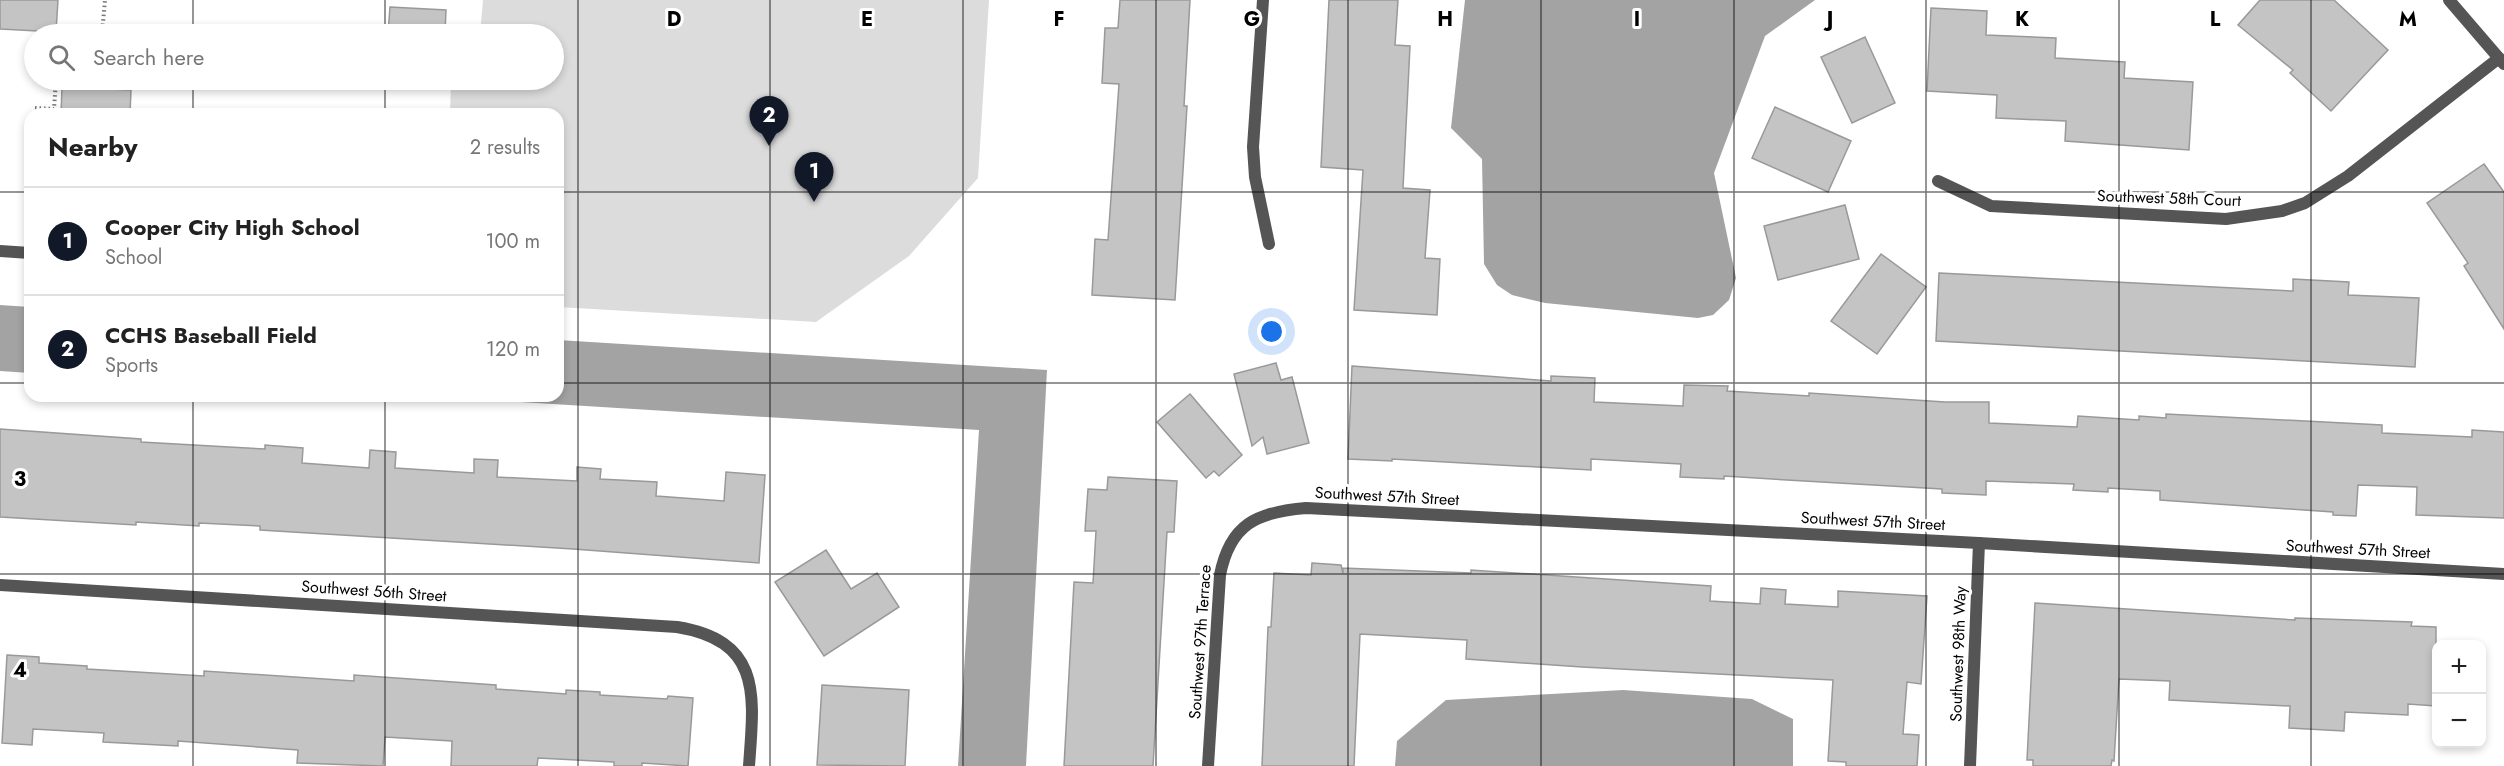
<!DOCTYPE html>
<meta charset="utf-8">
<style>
body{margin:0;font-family:Jost,sans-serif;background:#f2f2f2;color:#222}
.controls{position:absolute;right:18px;bottom:18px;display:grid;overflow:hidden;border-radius:12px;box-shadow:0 3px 9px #0003}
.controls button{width:54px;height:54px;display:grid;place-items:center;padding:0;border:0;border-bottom:2px solid #e0e0e0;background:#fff;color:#222;font:30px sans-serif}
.you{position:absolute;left:1272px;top:332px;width:21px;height:21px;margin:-15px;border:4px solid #fff;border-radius:50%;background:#1a73e8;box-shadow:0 0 0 9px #1a73e833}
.badge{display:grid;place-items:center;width:39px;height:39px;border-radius:50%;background:#111827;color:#fff;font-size:20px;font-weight:700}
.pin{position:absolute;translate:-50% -50px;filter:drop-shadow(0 2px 3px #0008)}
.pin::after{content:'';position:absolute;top:32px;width:21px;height:18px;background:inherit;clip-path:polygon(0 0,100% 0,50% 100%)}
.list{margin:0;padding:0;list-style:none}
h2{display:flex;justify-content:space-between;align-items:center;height:78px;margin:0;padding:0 24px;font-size:26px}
h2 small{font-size:20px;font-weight:400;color:#767676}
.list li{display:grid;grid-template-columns:39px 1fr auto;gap:18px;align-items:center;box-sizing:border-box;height:108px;padding:0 24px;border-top:2px solid #e0e0e0}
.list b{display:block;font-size:22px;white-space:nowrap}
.list p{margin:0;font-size:20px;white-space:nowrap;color:#767676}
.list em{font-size:20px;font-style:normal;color:#767676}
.icon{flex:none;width:33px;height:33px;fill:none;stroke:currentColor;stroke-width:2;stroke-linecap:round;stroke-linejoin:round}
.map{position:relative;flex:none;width:2504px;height:766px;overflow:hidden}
.search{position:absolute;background:#fff;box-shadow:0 3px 9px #0003;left:24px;top:24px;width:540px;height:66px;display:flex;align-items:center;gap:15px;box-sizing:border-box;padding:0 21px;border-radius:33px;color:#767676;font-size:22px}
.panel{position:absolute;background:#fff;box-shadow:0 3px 9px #0003;left:24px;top:108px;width:540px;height:294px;border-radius:18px}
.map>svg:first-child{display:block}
.green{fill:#dcdcdc}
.water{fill:#a3a3a3}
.building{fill:#c4c4c4;stroke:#999;stroke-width:1.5}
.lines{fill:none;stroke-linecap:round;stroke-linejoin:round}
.path{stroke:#777;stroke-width:4;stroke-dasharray:1.5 3;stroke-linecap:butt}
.service{stroke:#555;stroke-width:12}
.minor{stroke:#555;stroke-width:12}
.grid{fill:none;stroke:#000;stroke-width:1.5;stroke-opacity:0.55}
.labels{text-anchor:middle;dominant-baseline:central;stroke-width:6;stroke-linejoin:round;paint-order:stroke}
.street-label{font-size:16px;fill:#000;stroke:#fff}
.grid-label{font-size:20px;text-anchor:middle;font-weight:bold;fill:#000;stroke:#fff;stroke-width:6;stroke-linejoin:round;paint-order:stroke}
</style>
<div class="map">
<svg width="2504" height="766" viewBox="0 0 2504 766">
<rect width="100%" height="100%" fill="#fff"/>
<path class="green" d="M 483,0 L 989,0 L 978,178 L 909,256 L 816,322 L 558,307 L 558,114 L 450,114 L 451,80 L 554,80 L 554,34 L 480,34 Z"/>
<g class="water">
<path d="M 1465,0 L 1815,0 L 1765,36 L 1714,173 L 1736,278 L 1729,300 L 1713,315 L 1698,318 L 1545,303 L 1512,295 L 1497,285 L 1484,264 L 1482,159 L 1451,128 Z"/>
<path d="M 0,305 L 30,307 L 30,373 L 0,371 Z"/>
<path d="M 558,340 L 1047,370 L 1026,766 L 958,766 L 979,430 L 420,396 L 558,396 Z"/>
<path d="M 1623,690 L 1752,699 L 1793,719 L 1793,766 L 1395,766 L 1397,741 L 1446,700 Z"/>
</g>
<g class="building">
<path d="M 0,0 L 58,0 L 56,32 L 0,29 Z"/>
<path d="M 1120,0 L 1190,0 L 1184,106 L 1187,106 L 1175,300 L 1092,295 L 1095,239 L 1108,240 L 1119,84 L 1102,83 L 1105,28 L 1118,28 Z"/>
<path d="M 1329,0 L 1398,0 L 1395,45 L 1410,46 L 1403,188 L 1430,190 L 1425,258 L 1440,259 L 1437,315 L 1354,310 L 1363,170 L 1321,167 Z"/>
<path d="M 2260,0 L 2334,0 L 2388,50 L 2331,111 L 2290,73 L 2293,70 L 2238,25 Z"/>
<path d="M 390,7 L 446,10 L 445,34 L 388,34 Z"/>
<path d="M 1931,8 L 1987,11 L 1986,35 L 2056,38 L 2055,58 L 2125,62 L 2124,78 L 2193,82 L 2189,150 L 2065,141 L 2066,121 L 1996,118 L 1997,95 L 1927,91 Z"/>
<path d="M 184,30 L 263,34 L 184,34 Z"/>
<path d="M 1865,37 L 1895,103 L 1852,123 L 1821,57 Z"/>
<path d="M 62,87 L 131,90 L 130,114 L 61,114 Z"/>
<path d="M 1775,107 L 1851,141 L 1828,192 L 1752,158 Z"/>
<path d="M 2484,164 L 2504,192 L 2504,329 L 2464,266 L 2468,263 L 2427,203 Z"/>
<path d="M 1845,205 L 1859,259 L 1778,280 L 1764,226 Z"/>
<path d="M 1881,254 L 1926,287 L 1877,354 L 1831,321 Z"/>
<path d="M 1939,273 L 2293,291 L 2293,279 L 2349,282 L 2348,295 L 2419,298 L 2415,367 L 1936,341 Z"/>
<path d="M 1276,363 L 1281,380 L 1292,377 L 1309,443 L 1267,454 L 1263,437 L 1252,446 L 1234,374 Z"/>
<path d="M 1352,366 L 1551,381 L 1551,376 L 1595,378 L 1594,402 L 1683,406 L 1684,385 L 1728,386 L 1727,391 L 1809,396 L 1809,393 L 1945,402 L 1989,402 L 1989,423 L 2077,427 L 2078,416 L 2139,420 L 2139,416 L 2166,418 L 2166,414 L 2382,425 L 2382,433 L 2472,437 L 2472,430 L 2504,432 L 2504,518 L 2416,515 L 2417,487 L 2358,485 L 2356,516 L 2333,515 L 2333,512 L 2160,500 L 2160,491 L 2108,488 L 2108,492 L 2073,490 L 2074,484 L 1986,481 L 1986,495 L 1942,493 L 1942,489 L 1787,480 L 1724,476 L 1724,479 L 1680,477 L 1681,464 L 1591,459 L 1591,470 L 1392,459 L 1392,461 L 1348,459 Z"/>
<path d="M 1190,394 L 1242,455 L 1219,476 L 1214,471 L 1206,478 L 1157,422 Z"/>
<path d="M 0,429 L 141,439 L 141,442 L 265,449 L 265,445 L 303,448 L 302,463 L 369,468 L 370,450 L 396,452 L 395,468 L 474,473 L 474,459 L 498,460 L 497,477 L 577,481 L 577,467 L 601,469 L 600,479 L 657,482 L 656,496 L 724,501 L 726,472 L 765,475 L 759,563 L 573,549 L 260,530 L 260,526 L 199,523 L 199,526 L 136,522 L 136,525 L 0,517 Z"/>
<path d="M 1108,477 L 1177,481 L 1174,532 L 1167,532 L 1153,766 L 1064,766 L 1074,582 L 1093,583 L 1096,531 L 1085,531 L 1088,489 L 1107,490 Z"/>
<path d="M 826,550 L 851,589 L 877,573 L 899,607 L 824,656 L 775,582 Z"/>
<path d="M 1312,563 L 1341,565 L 1343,573 L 1343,568 L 1471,573 L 1471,570 L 1711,586 L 1710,601 L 1760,604 L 1761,588 L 1786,590 L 1785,604 L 1838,607 L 1838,591 L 1927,596 L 1921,684 L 1907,682 L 1903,734 L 1919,735 L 1917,766 L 1846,766 L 1846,762 L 1828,761 L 1833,680 L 1582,667 L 1466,659 L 1467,640 L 1360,634 L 1354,766 L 1262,766 L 1268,627 L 1271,627 L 1274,573 L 1311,575 Z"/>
<path d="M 2035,603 L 2295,620 L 2295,618 L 2412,622 L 2411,626 L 2436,627 L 2436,706 L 2408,704 L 2408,715 L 2345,712 L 2344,731 L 2289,728 L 2290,706 L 2169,700 L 2170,681 L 2119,679 L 2114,761 L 2112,760 L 2111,766 L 2033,766 L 2033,760 L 2027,760 Z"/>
<path d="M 7,655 L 39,657 L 39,663 L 87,666 L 87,669 L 204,676 L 204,671 L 354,681 L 354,675 L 496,685 L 496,689 L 566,694 L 566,690 L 600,692 L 600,695 L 667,699 L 668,696 L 693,698 L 688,766 L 642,763 L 642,766 L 614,766 L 614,762 L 538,758 L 537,766 L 451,766 L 452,741 L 385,737 L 383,766 L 297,763 L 298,750 L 178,741 L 178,746 L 103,742 L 104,733 L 33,729 L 32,745 L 2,743 Z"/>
<path d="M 822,685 L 909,690 L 905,766 L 817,765 Z"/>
</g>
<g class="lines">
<g class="path">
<path d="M 102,34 L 105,0"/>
<path d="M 35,108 L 54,109 L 56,80"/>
</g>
<path class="service" d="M 0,251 L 30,253"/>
<g class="minor">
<path d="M 1263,0 L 1253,147 L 1255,177 L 1269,244"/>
<path d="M 2449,0 L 2504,64"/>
<path d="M 1938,181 L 1991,206 L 2226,219 L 2282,211 L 2305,203 L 2348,176 L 2499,58"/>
<path d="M 0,585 L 677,627 C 763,641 754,696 749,766"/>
<path d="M 1208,766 L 1220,575 C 1230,524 1257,512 1306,508 L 1979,543 L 2504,574"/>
<path d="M 1970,766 L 1979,543"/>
</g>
</g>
<path class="grid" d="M 193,0 L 193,34M 385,0 L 385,34M 578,0 L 578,766M 770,0 L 770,766M 963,0 L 963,766M 1156,0 L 1156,766M 1348,0 L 1348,766M 1541,0 L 1541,766M 1734,0 L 1734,766M 1926,0 L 1926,766M 2119,0 L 2119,766M 2311,0 L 2311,766M 193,80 L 193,114M 385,80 L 385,114M 0,192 L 30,192M 558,192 L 2504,192M 0,383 L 30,383M 558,383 L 2504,383M 193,396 L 193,766M 385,396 L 385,766M 0,574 L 2504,574"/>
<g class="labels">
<g class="street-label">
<text transform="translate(2169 198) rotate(2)">Southwest 58th Court</text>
<text transform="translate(1387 496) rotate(3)">Southwest 57th Street</text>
<text transform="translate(1873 521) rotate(3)">Southwest 57th Street</text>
<text transform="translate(2358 549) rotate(3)">Southwest 57th Street</text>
<text transform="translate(374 591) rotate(4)">Southwest 56th Street</text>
<text transform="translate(1200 642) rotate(-86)">Southwest 97th Terrace</text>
<text transform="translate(1958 654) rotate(-88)">Southwest 98th Way</text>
</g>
</g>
<g class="grid-label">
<text x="674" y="26">D</text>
<text x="867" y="26">E</text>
<text x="1059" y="26">F</text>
<text x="1252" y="26">G</text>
<text x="1445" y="26">H</text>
<text x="1637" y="26">I</text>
<text x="1830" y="26">J</text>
<text x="2022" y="26">K</text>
<text x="2215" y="26">L</text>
<text x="2408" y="26">M</text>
<text x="20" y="486">3</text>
<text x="20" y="677">4</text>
</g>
</svg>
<div class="controls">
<button>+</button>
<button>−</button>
</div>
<div class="you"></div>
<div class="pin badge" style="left:814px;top:202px">1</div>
<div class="pin badge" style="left:769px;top:146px">2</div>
<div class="search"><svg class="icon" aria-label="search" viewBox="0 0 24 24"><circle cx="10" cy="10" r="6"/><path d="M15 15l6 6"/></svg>Search here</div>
<section class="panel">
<h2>Nearby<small>2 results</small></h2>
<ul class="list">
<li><span class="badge">1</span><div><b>Cooper City High School</b><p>School</p></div><em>100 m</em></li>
<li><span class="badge">2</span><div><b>CCHS Baseball Field</b><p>Sports</p></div><em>120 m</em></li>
</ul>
</section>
</div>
